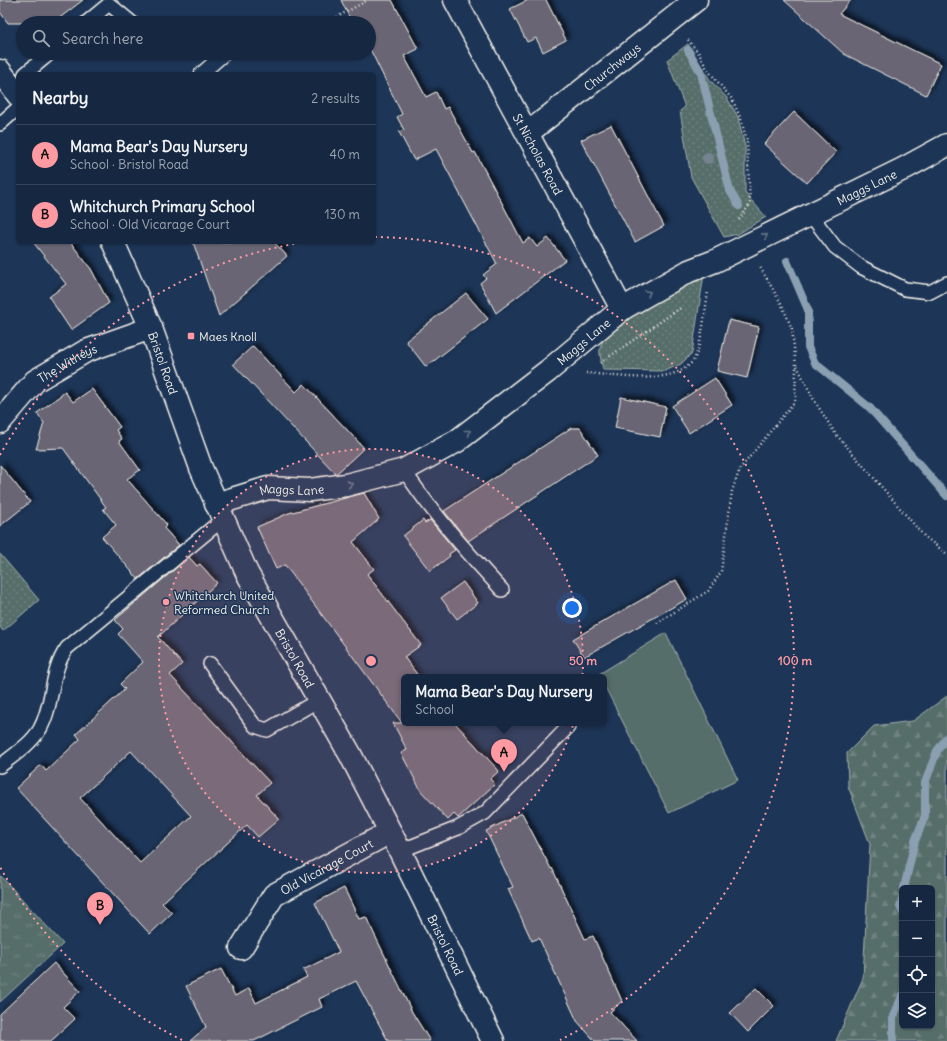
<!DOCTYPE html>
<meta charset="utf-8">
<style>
body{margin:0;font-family:Delius,sans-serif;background:#23344c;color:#f1f3f6}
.controls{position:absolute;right:12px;bottom:12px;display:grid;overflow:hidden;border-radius:6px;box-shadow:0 1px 3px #0004}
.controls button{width:36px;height:36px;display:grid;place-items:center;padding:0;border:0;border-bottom:1px solid #35445a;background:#162841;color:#f1f3f6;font:20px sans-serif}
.you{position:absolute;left:572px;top:608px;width:14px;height:14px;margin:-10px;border:3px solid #fff;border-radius:50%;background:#1a73e8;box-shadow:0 0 0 6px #1a73e833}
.badge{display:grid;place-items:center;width:26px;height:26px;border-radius:50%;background:#ff9aa2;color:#111;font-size:13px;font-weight:700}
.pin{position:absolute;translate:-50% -33px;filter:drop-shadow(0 1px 2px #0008)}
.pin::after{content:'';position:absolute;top:21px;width:14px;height:12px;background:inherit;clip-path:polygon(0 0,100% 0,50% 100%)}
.popup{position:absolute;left:401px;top:674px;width:206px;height:52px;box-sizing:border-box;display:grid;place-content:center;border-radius:6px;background:#162841;filter:drop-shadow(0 1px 3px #0005);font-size:13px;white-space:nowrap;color:#9ea6b1}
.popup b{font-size:15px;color:#f1f3f6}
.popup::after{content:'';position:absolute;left:50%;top:100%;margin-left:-8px;border:8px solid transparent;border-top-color:#162841}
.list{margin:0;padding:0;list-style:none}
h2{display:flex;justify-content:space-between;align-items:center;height:52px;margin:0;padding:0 16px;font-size:17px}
h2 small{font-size:13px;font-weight:400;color:#9ea6b1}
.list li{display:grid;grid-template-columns:26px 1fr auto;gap:12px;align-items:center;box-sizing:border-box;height:60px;padding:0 16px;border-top:1px solid #35445a}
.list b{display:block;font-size:15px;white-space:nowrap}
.list p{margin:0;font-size:13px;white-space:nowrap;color:#9ea6b1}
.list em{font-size:13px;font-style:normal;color:#9ea6b1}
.icon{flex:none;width:22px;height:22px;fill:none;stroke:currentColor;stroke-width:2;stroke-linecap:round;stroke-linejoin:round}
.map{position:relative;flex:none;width:947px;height:1041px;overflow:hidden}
.search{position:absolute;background:#162841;box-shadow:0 1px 3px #0004;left:16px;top:16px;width:360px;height:44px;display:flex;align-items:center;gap:10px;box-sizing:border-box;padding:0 14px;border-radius:22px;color:#9ea6b1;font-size:15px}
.panel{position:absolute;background:#162841;box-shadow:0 1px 3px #0004;left:16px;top:72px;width:360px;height:172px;border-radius:6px}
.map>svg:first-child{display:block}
.grass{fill:url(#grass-dots);stroke:#a5b0aa}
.forest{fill:url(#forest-firs);stroke:#a5b0aa;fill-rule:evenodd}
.park{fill:url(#park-tufts);stroke:#a5b0aa}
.garden{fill:#566e6b;stroke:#a5b0aa}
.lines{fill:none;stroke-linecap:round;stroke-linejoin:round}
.stream{stroke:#8aa0b1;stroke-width:8}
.building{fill:#696574;stroke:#f4f1e8;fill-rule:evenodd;filter:url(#shadow)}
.service-casing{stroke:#f4f1e8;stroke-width:16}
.minor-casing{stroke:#f4f1e8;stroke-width:25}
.trunk-casing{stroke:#f4f1e8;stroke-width:25}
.path{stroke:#f4f1e8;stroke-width:2.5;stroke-dasharray:1 3;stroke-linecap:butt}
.service{stroke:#1d3557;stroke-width:13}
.minor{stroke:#1d3557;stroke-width:22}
.trunk{stroke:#1d3557;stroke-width:22}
.tree{fill:#75838f}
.oneway{stroke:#68778a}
.ring{fill:none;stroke:#ff9aa2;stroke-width:2;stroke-dasharray:2 4}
.poi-dot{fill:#ff9aa2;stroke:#1d3557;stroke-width:1.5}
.labels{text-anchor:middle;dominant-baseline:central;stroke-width:3;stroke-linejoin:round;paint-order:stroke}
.street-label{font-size:12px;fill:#f4f1e8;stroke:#1d3557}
.poi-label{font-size:12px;fill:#f4f1e8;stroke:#1d3557;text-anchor:start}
.centre{fill:#ff9aa2;stroke:#1d3557;stroke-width:2}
.ring-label{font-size:12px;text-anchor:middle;font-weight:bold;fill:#ff9aa2;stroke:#1d3557;stroke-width:3;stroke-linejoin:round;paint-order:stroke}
</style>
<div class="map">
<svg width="947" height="1041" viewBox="0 0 947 1041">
<defs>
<pattern id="grass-dots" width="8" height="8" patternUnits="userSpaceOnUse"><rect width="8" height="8" fill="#566e6b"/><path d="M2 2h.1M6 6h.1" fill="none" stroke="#6f8380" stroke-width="1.8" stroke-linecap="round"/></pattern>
<pattern id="forest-firs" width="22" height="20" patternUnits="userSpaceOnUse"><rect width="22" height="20" fill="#566e6b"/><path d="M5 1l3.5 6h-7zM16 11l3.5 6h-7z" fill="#6f8380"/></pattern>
<pattern id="park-tufts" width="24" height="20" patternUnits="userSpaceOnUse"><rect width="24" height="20" fill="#566e6b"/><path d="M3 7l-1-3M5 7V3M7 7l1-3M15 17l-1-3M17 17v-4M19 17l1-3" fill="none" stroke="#6f8380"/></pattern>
<filter id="shadow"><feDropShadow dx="3.5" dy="-3.5" stdDeviation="2" flood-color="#0009"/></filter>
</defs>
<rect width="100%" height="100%" fill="#1d3557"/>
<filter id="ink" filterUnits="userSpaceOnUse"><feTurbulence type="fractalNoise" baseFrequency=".025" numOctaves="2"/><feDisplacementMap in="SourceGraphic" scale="8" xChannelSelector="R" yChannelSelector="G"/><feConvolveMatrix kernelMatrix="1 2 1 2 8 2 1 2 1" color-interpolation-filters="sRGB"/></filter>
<g filter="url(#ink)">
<g class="grass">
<path d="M 688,44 L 710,80 L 727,98 L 738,117 L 745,147 L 745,193 L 766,217 L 738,234 L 724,237 L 691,177 L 680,111 L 685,107 L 667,60 Z"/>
<path d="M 704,274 L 692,353 L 681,364 L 665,371 L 603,370 C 602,364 599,354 600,348 C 606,320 680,287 704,274 Z"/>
<path d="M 0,554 L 39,600 L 3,631 L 0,627 Z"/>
</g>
<path class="forest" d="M 947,696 L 947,1041 L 836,1041 L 863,978 L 870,844 L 848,786 L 847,753 L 874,726 L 913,721 ZM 902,888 L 932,888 L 932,1026 L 902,1026 Z"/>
<path class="park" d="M 0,875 L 63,944 L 0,1002 Z"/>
<path class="garden" d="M 666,633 L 738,780 L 669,813 L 604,685 L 604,677 L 600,677 L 599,674 Z"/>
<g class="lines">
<g class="stream">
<path d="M 688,50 L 701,73 L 730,191 L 739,206"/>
<path d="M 787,261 L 808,310 L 808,347 L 815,363 L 869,407 L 947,496"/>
<path d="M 904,888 L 915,841 L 925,816 L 925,783 L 937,751 L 947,737"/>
<path d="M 902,899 L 900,906 L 902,911"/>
<path d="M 893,1041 L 893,1018 L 902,996"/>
</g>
</g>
<g class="building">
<path d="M 0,0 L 83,0 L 53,23 L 8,23 L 0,12 Z"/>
<path d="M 341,0 L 392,0 L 418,49 L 404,56 L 426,97 L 436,92 L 444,109 L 448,107 L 473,153 L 475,152 L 523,243 L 530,238 L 537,247 L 548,238 L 565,260 L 496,313 L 480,283 L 486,278 L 483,275 L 497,264 L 436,149 L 414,160 L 399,132 L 404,130 L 397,117 L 402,114 L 369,47 L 369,23 L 352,23 Z"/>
<path d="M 528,0 L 546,0 L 566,40 L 543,52 L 536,38 L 527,42 L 510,9 Z"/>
<path d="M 784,0 L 851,0 L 839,14 L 941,64 L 926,95 L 844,54 Z"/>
<path d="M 794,112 L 836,152 L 807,183 L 764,144 Z"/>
<path d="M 611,125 L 664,226 L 635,242 L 581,140 Z"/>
<path d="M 33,242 L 70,242 L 91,269 L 109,303 L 71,330 L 49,297 L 66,284 Z"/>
<path d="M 193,242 L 274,242 L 287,256 L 219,316 Z"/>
<path d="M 466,293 L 488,319 L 426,367 L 406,341 Z"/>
<path d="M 729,320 L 759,327 L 747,378 L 717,371 Z"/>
<path d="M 253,346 L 296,392 L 304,384 L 364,448 L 336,474 L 233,364 Z"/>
<path d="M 715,378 L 732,405 L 689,433 L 672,406 Z"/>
<path d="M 92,389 L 120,427 L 116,430 L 122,439 L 119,441 L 140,470 L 127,479 L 167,525 L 164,528 L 179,545 L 138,579 L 102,537 L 116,525 L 103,509 L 106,507 L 63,448 L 36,449 L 44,423 L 37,413 L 65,392 L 73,402 Z"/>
<path d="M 621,397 L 666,407 L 660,437 L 615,428 Z"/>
<path d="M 571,428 L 580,428 L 598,455 L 468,541 L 444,511 Z"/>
<path d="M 0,465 L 30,502 L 0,526 Z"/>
<path d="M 364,493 L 379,519 L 353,542 L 374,569 L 367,574 L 421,645 L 404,657 L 419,677 L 404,677 L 404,723 L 455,723 L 499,771 L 490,779 L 495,784 L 458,818 L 454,814 L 448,820 L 421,791 L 401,753 L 407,750 L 393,723 L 402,723 L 285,565 L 276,569 L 257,527 L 289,513 Z"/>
<path d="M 423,520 L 425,523 L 430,520 L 455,550 L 449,554 L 450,556 L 430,571 L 403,536 Z"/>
<path d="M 189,557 L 197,566 L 200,564 L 217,583 L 158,637 L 182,664 L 170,675 L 270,783 L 257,795 L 279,819 L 258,837 L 247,825 L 162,903 L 172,913 L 150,934 L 16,788 L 41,765 L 46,771 L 80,739 L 76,734 L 125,689 L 120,684 L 143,662 L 118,634 L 123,629 L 115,620 ZM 131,751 L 191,816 L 140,863 L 80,798 Z"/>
<path d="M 676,580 L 687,599 L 584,657 L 573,639 Z"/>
<path d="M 463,582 L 478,603 L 457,619 L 441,598 Z"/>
<path d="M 522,813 L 551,869 L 552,868 L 585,939 L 593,936 L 622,1001 L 610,1012 L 637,1041 L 595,1041 L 577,1021 L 539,938 L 532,941 L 508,889 L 513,887 L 486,831 Z"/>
<path d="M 344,888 L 359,919 L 366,917 L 412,1012 L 430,1041 L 388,1041 L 356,981 L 319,999 L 322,1007 L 254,1041 L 190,1041 L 206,1027 L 186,986 L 221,969 L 235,996 L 249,988 L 256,1003 L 307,977 L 303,970 L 339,952 L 315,903 Z"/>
<path d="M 54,963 L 80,991 L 63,1007 L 75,1019 L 51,1041 L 0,1041 L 0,1014 Z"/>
<path d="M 756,988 L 774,1006 L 748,1032 L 730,1013 Z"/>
</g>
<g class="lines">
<g class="service-casing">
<g id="service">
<path d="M 86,23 L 109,4 L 132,23"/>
<path d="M 25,74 L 50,53"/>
<path d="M 201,74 L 225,53"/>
<path d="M 0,124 L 18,108"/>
<path d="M 810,214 L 835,247 L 861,267 L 905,289 L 930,292 L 947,283"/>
<path d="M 404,470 C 432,513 467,552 502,590"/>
<path d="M 210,664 L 255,726 L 267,730 L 319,700"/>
<path d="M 0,766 C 14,755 31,744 40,729 C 54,704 50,671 67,648 L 222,520"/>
<path d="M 400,851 L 458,828 L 485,813 L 568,727"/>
</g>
</g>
<g class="minor-casing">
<g id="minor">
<path id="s1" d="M 455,0 L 622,309"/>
<path id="s2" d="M 528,133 L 696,0"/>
<path id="s3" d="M 0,422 L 35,381 L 86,351 L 151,328"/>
<path id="s4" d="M 216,504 L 268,488 L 310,490 L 346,485 L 404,470 L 457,441 L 548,371 L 622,309 L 689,271 L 715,261 L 903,169 L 947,145"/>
<path id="s5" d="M 241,948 L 274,895 L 390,832"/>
</g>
</g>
<g class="trunk-casing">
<g id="trunk">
<path d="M 0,71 L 18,95"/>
<path id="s6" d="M 113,242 L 151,328 L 201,468 L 247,573 L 350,754 L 400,851 L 493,1041"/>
</g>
</g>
<g class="path">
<path d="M 326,23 L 368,0"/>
<path d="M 688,40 L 698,52 L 707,69 L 732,99 L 741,119 L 747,141 L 750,204 L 739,220"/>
<path d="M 600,363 L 682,307"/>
<path d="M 797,366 L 814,400 L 835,433 L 924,536 L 947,554"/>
<path d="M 586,373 C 615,375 672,387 693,361 C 701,350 706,306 708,291"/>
<path d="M 657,623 L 708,591 L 721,572 L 732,491 L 740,469 L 795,401 L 796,366 L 792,329 L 782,305 L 760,267"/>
</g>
<use href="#service" class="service"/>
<use href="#minor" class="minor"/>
<use href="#trunk" class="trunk"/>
</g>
<circle class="tree" cx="708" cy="158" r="6"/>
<defs><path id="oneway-chevron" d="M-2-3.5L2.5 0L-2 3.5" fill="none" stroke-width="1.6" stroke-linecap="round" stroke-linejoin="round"/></defs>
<g class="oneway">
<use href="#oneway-chevron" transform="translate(765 236) rotate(-26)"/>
<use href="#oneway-chevron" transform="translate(648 293) rotate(-30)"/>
<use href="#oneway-chevron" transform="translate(468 432) rotate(-38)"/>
<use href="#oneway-chevron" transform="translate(350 484) rotate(-12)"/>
</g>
</g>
<circle cx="371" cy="661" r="212" fill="#ff9aa2" fill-opacity=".12"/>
<g class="ring">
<circle cx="371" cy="661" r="212"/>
<path d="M182 1040A424 424 0 0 1 0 867M0 455A424 424 0 0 1 305 242M375 237A424 424 0 0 1 560 1040"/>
</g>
<g class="poi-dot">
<rect x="187" y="332" width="8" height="8" rx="2"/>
<circle cx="166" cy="602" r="4"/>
</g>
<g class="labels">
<g class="street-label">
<text stroke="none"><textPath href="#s2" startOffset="107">Churchways</textPath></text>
<text stroke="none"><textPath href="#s1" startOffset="175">St Nicholas Road</textPath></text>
<text stroke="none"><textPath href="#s4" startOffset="738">Maggs Lane</textPath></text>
<text stroke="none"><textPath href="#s4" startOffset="414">Maggs Lane</textPath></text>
<text stroke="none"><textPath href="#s6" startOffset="131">Bristol Road</textPath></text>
<text stroke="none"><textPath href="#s3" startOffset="91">The Witheys</textPath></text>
<text stroke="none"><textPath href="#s4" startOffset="78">Maggs Lane</textPath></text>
<text stroke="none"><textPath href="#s6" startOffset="455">Bristol Road</textPath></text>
<text stroke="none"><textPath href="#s5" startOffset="122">Old Vicarage Court</textPath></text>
<text stroke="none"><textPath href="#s6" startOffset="779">Bristol Road</textPath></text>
</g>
<g class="poi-label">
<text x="199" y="336">Maes Knoll</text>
<text x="174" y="595">Whitchurch United<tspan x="174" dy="14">Reformed Church</tspan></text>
</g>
</g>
<circle cx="371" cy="661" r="6" class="centre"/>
<g class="ring-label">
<text x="583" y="665">50 m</text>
<text x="795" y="665">100 m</text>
</g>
</svg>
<div class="controls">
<button>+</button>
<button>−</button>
<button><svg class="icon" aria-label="locate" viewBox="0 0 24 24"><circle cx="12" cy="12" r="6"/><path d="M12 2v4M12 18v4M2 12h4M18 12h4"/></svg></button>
<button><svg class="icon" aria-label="layers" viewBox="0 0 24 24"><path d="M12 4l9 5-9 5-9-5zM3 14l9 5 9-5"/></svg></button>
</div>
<div class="you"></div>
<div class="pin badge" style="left:504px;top:772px">A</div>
<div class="popup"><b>Mama Bear's Day Nursery</b>School</div>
<div class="pin badge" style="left:100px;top:925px">B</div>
<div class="search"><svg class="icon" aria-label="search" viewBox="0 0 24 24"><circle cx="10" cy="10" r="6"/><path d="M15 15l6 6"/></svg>Search here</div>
<section class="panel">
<h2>Nearby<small>2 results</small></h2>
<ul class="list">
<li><span class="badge">A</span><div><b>Mama Bear's Day Nursery</b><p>School · Bristol Road</p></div><em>40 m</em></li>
<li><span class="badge">B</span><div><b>Whitchurch Primary School</b><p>School · Old Vicarage Court</p></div><em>130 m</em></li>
</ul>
</section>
</div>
